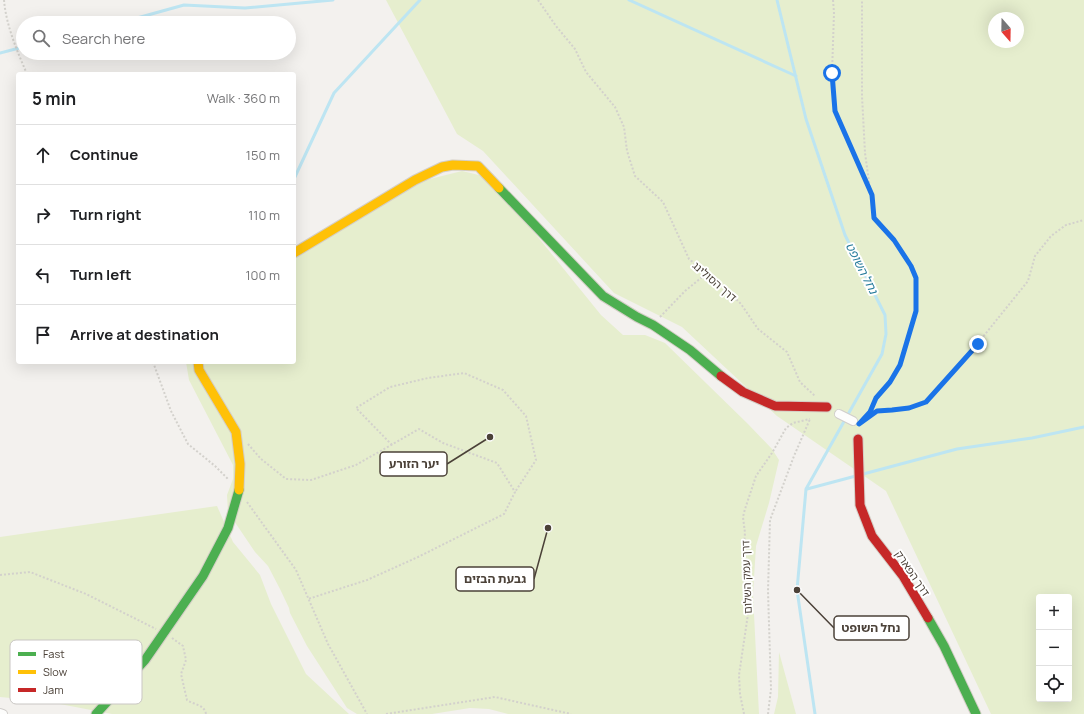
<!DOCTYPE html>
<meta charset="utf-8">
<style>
body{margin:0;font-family:Manrope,"Noto Sans Hebrew",sans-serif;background:#f2f2f2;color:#202124}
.controls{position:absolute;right:12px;bottom:12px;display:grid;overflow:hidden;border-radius:4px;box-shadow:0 4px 16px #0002}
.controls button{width:36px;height:36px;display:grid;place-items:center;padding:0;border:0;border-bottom:1px solid #e0e0e0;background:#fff;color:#202124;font:20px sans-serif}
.compass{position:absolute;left:988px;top:12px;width:36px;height:36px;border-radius:50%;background:#fff;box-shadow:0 4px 16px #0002;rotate:160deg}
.stop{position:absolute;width:12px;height:12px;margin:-9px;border:3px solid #1a73e8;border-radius:50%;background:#fff}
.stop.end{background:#1a73e8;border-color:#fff;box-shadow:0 1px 4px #0008}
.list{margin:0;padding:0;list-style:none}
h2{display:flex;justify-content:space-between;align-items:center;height:52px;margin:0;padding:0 16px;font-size:17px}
h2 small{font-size:13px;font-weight:400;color:#757577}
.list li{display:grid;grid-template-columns:26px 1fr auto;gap:12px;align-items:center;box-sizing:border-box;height:60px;padding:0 16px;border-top:1px solid #e0e0e0}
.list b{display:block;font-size:15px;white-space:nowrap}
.list em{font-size:13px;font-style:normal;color:#757577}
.icon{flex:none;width:22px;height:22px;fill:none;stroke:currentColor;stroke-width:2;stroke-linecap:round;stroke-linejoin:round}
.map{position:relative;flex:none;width:1084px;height:714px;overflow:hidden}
.search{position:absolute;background:#fff;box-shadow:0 4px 16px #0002;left:16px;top:16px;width:280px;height:44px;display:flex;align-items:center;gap:10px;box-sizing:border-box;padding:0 14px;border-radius:22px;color:#757577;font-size:15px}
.panel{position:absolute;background:#fff;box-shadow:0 4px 16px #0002;left:16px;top:72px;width:280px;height:292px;border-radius:4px}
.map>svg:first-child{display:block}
.green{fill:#e6eece;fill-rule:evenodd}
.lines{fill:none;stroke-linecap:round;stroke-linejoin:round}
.stream{stroke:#bde5f2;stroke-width:3}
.street-casing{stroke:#d1cecb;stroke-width:10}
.fast-casing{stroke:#d4cec6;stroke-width:11}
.slow-casing{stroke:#d4cec6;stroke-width:11}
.jam-casing{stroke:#d4cec6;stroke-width:11}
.path{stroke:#d3d1cc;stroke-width:2;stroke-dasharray:2 2;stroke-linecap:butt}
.street{stroke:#fdfdfc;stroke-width:8}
.fast{stroke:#4caf50;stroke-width:9}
.slow{stroke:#ffc107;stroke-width:9}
.jam{stroke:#c62828;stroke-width:9}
.route{stroke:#1a73e8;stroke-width:5}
.labels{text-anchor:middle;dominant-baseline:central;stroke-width:4;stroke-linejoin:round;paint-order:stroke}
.street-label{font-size:11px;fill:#4b4138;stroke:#fff}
.water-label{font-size:12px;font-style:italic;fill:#267b9b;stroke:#fff}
.key{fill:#fff;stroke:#c9c6c3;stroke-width:1}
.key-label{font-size:11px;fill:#4b4138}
.leader{fill:none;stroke:#4b4138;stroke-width:1.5}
.callout-dot{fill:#4b4138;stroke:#fff;stroke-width:1.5}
.callout{fill:#fff;stroke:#4b4138;stroke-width:1.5}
.callout-label{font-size:12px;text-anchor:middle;font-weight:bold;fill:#4b4138}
</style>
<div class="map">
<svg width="1084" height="714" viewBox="0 0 1084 714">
<rect width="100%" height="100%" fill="#f3f1ee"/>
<g class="green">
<path d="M 386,0 L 1084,0 L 1084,714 L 991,714 L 886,491 L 777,416 L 682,327 L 614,293 L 483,151 L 457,134 ZM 994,18 L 1018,18 L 1018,42 L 994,42 ZM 1039,597 L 1069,597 L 1069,699 L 1039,699 Z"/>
<path d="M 462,171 L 487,177 L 499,189 L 601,315 L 623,335 L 645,335 L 665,343 L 748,424 L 772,449 L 779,460 L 769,503 L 756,546 L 753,594 L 759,714 L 508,714 L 489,709 L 470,708 L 432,714 L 357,714 L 347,708 L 307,646 L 290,613 L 289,608 L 280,589 L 268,566 L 255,552 L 228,512 L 227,495 L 233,479 L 233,465 L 189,380 L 186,362 L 294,362 L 294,256 L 354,220 L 426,180 Z"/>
<path d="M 217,506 L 233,542 L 260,575 L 271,604 L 306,674 L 349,714 L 112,714 L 44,701 L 0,697 L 0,537 Z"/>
<path d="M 779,652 L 796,714 L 774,714 L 778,697 Z"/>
</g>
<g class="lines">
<g class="stream">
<path d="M 629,0 L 796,76"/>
<path d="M 777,0 L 806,119 L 845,235 L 885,315 L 886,334 L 882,354 L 806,489 L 797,590 L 815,714"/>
<path d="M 119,23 L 184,5 L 245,8 L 333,0"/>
<path d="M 0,53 L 23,47"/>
<path d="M 294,179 L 334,93 L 420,0"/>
<path d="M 807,489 L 957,449 L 1032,438 L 1084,427"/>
</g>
<g class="street-casing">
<g id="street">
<path d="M 839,414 L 853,421"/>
<path d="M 0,713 L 3,714"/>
</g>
</g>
<g class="fast-casing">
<g id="fast">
<path d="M 499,188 L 603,296 L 637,317 L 653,325 L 690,350 L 721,376"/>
<path d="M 928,618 L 944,646 L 976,714"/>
<path d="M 96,714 L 145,660 L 203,576 L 228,528 L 239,490"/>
</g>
</g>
<g class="slow-casing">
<g id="slow">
<path d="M 294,253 L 415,180 L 442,167 L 453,165 L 478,166 L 499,188"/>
<path d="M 198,362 L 199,370 L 236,432 L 240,464 L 239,490"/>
</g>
</g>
<g class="jam-casing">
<g id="jam">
<path d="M 721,376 L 743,392 L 775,406 L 827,407"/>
<path d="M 858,439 L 860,505 L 872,536 L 903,576 L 928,618"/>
</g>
</g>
<g class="path">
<path d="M 4,0 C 6,25 17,51 27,74"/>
<path d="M 538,0 L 556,26 L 575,49 L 586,72 L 615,107 L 624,127 L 627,151 L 635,176 L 663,202 L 689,259 L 726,289 L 741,304 L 758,329 L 787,352 L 800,382 L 815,396"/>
<path d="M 833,0 L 834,13 L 832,73 L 835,111 L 870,192"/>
<path d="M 660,317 L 685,291 L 707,273"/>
<path d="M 153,362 L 171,411 L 188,444 L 215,466 L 229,480"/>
<path d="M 865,419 L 877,411 L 892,411 L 909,408 L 926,402 L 978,343 L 1028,281 L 1035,256 L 1051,236 L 1066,225 L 1084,220"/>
<path d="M 861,422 L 870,412 L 876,398 L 890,382 L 900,365 L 916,311 L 917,293 L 916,278 L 911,266 L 894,240 L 874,218 L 865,153 L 862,96 L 862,0"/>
<path d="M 248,444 L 261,459 L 286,479 L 311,480 L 356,465 L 419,429 L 443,443 L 497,463 L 515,492 L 504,514 L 418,557 L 367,580 L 308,599"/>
<path d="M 392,445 L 356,408 L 390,387 L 428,378 L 464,373 L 503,390 L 526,416 L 536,460 L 515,492"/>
<path d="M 247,502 L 296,570 L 328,644 L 367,714"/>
<path d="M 0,575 L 30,572 L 86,594 L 156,629"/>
<path d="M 172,638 L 183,646 L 186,660 L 181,674 L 187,700 C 194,705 204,704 206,714"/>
<path d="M 386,714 L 495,697 L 571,714"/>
<path d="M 744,714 L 740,694 L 739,675 L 748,614 L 748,597 L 744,582 L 743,555 L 745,533 L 743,517 L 745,509 L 756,476 L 772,453 L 786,428 L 793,423 L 810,419"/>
<path d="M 768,714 L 771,689 L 768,591 L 770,520 L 794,456 L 810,419"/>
</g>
<use href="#street" class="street"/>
<use href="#fast" class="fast"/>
<use href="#slow" class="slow"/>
<use href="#jam" class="jam"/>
</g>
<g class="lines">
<path class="route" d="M 832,73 L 835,111 L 872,195 L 874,218 L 894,240 L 911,266 L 916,278 L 916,311 L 900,365 L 890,382 L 876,398 L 870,412 L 859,424 L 877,411 L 892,410 L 909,408 L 926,402 L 978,344"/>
</g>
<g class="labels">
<g class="street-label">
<text transform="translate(715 281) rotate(41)">דרך הסולינג</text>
<text transform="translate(913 573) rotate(56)">דרך הפארק</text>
<text transform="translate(746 577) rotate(-92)">דרך עמק השלום</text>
</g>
<g class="water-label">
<text transform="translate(862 268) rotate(63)">נחל השופט</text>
</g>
</g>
<rect x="10" y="640" width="132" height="64" rx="6" class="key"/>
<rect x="18" y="652" width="18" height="4" fill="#4caf50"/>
<rect x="18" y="670" width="18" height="4" fill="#ffc107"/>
<rect x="18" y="688" width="18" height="4" fill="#c62828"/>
<g class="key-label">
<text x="43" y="658">Fast</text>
<text x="43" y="676">Slow</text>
<text x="43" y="694">Jam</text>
</g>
<path class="leader" d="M490 437L447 464M548 528L534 579M797 590L834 628"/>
<g class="callout-dot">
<circle cx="490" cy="437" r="4"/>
<circle cx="548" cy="528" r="4"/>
<circle cx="797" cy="590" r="4"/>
</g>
<g class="callout">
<rect x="380" y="452" width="67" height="24" rx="4"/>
<rect x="456" y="567" width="78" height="24" rx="4"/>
<rect x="834" y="616" width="75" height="24" rx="4"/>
</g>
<g class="callout-label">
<text x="414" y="468">יער הזורע</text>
<text x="495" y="583">גבעת הבזים</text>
<text x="871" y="632">נחל השופט</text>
</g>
</svg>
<div class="controls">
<button>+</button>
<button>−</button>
<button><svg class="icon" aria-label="locate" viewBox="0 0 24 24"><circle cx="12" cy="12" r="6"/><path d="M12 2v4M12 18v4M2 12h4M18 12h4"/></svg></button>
</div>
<svg class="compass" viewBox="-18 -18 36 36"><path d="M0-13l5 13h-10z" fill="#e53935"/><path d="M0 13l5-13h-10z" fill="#757577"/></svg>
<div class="stop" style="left:832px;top:73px"></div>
<div class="stop end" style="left:978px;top:344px"></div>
<div class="search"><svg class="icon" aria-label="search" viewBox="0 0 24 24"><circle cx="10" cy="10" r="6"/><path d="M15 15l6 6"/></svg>Search here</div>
<section class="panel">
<h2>5 min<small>Walk · 360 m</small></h2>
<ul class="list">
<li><svg class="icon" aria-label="ahead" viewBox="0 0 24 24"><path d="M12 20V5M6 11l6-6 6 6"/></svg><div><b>Continue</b></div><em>150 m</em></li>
<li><svg class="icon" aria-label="right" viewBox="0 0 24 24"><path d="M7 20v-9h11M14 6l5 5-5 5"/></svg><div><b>Turn right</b></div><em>110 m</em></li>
<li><svg class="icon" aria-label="left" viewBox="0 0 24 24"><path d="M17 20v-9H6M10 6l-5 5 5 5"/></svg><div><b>Turn left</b></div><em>100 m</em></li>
<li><svg class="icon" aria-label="arrive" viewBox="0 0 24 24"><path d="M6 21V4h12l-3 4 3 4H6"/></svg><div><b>Arrive at destination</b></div></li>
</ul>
</section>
</div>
